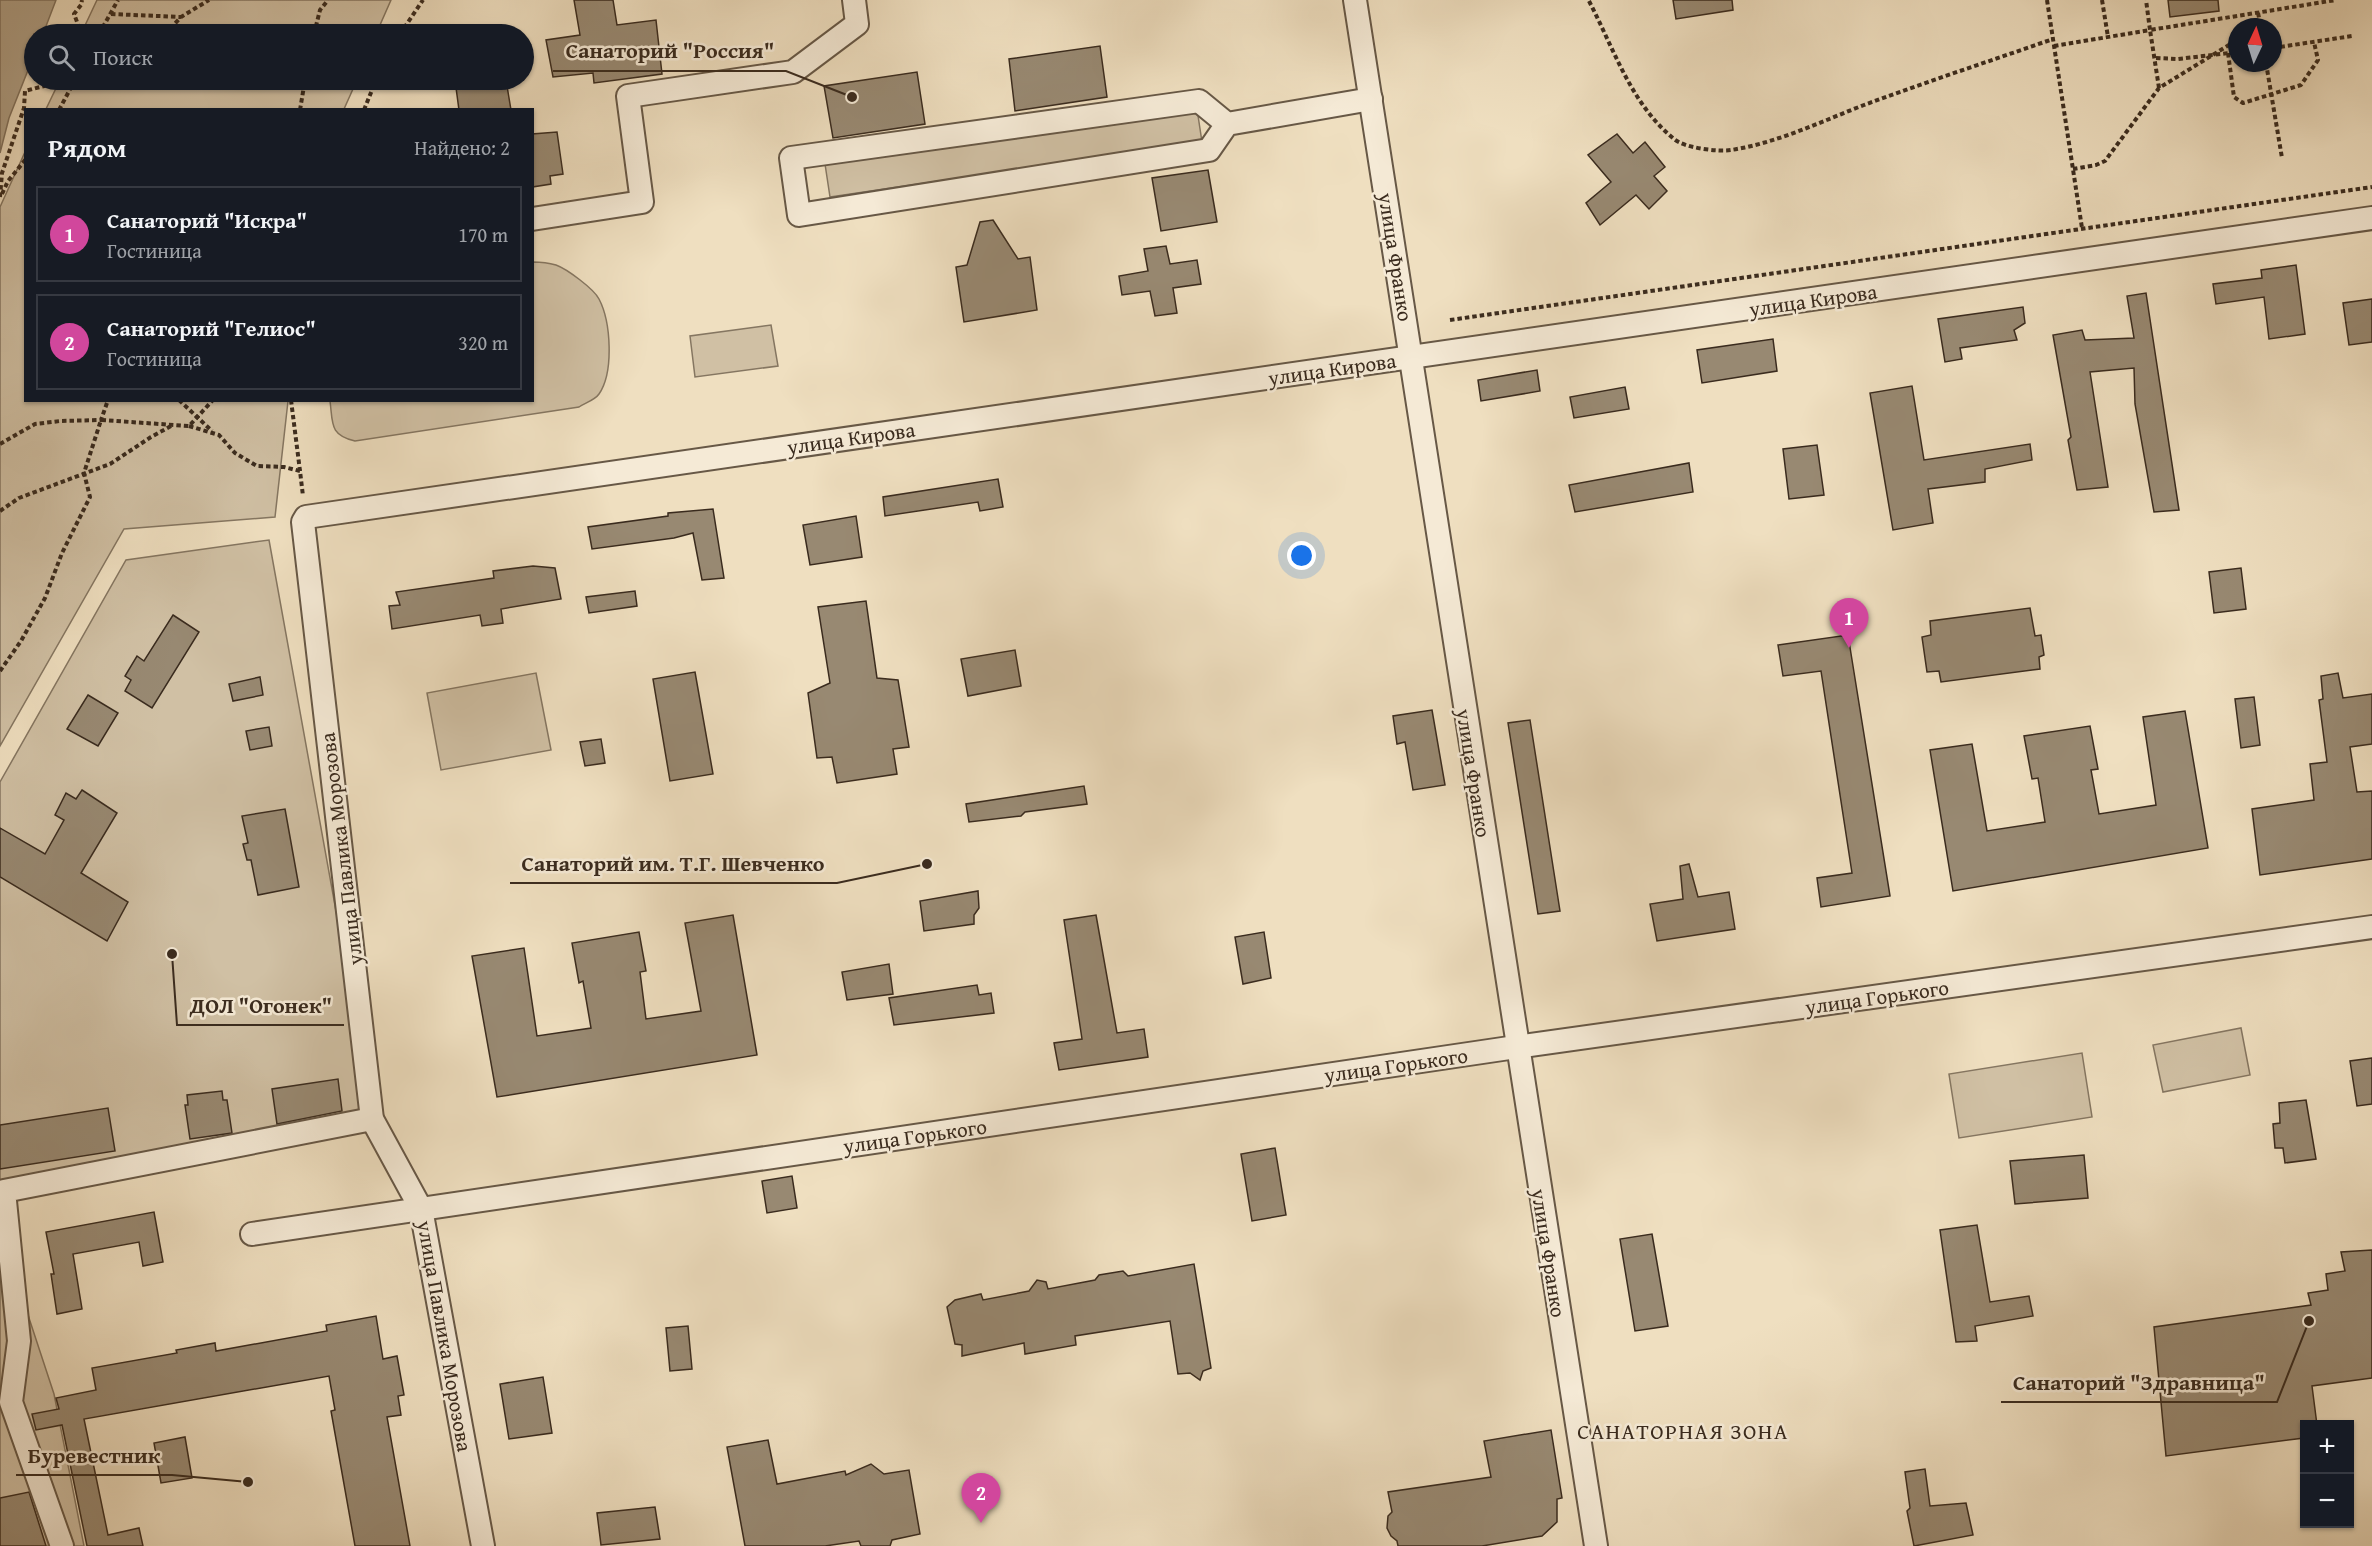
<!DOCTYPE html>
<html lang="ru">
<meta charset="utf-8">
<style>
body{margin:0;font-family:"Gentium Book Plus",serif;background:#242831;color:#f1f3f6}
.controls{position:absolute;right:18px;bottom:18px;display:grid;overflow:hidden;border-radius:0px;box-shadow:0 2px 4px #0004}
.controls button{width:54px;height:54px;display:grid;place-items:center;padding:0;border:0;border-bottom:2px solid #363941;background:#171b24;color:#f1f3f6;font:30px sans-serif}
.compass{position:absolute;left:2228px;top:18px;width:54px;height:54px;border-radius:50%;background:#171b24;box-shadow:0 2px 4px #0004;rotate:4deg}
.you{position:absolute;left:1302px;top:556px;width:21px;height:21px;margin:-15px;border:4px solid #fff;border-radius:50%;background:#1a73e8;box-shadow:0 0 0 9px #1a73e833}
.badge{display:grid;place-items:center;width:39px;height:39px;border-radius:50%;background:#7c3aed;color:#fff;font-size:20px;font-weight:700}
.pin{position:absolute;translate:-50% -50px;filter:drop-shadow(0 2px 3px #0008)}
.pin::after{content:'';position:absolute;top:32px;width:21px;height:18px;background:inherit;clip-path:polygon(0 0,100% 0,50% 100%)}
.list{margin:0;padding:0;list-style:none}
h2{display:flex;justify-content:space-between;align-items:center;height:78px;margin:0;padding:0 24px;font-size:26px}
h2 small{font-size:20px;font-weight:400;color:#9ea1a6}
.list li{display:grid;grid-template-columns:39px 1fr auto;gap:18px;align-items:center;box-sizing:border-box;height:96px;margin:0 12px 12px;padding:0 12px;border:2px solid #363941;border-radius:0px}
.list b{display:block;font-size:22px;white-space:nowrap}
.list p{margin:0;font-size:20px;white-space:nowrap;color:#9ea1a6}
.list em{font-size:20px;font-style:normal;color:#9ea1a6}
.icon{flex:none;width:33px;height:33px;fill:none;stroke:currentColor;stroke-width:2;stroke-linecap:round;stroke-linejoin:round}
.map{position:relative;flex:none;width:2372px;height:1546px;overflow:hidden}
.search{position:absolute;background:#171b24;box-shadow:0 2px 4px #0004;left:24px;top:24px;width:510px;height:66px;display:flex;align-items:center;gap:15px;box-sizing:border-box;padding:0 21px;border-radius:33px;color:#9ea1a6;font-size:22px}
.panel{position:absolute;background:#171b24;box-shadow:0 2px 4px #0004;left:24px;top:108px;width:510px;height:294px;border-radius:0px}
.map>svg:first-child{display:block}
.green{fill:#d0c0a4;stroke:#857661;stroke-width:1.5}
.water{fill:#b1a289;stroke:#81725e;stroke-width:1.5}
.building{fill:#988972;stroke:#3a2b1e;stroke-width:1.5}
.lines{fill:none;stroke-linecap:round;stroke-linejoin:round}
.minor-casing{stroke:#675846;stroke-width:26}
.path{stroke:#3a2b1e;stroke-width:4;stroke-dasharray:4.5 3;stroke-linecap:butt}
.minor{stroke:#f5ead6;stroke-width:22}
.labels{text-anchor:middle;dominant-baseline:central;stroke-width:5;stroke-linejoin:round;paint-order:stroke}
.street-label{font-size:21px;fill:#3a2b1e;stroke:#f5ead6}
.neighbourhood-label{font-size:22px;letter-spacing:1.5px;fill:#3a2b1e;stroke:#f5ead6}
.leader{fill:none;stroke:#3a2b1e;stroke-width:2}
.callout-dot{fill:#3a2b1e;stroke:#f5ead6;stroke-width:2}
.callout-label{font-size:22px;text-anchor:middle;font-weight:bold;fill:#3a2b1e;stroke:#f5ead6;stroke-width:5;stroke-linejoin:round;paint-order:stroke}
</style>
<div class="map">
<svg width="2372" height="1546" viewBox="0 0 2372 1546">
<rect width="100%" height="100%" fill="#efdfc0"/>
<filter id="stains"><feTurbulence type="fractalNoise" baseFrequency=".00333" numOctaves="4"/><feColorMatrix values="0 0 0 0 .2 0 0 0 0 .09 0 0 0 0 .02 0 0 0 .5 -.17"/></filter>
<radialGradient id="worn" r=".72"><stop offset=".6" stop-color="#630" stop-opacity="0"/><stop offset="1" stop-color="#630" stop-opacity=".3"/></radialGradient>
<g class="green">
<path d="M 97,0 L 391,0 L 376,34 L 81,34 Z"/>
<path d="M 60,80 L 357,80 L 344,109 L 46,109 Z"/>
<path d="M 1197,109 L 1202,142 L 830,197 L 825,164 Z"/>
<path d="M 25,152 L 26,400 L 288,401 L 275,517 L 124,529 L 0,746 L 0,207 Z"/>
<path d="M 533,262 C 539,262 549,263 556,265 C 567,269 594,289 599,299 C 611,322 614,372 599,394 C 595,400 585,403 579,407 L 355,441 C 329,435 333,423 330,401 L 532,400 Z"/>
<path d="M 771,325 L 778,366 L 695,377 L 690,336 Z"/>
<path d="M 269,540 L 375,1127 L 0,1180 L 0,782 L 126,560 Z"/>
<path d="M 536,673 L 551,750 L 441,770 L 427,693 Z"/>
<path d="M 2241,1028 L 2250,1075 L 2163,1092 L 2153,1045 Z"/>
<path d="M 2082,1053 L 2092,1117 L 1959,1138 L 1949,1074 Z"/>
<path d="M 0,1230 L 54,1394 L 84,1546 L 0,1546 Z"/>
</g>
<path class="water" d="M 0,0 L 56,0 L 43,34 L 34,34 L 34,55 L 9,118 L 0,153 Z"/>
<g class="building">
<path d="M 574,0 L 613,0 L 617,25 L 656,20 L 662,74 L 594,83 L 593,73 L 553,77 L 546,40 L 580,35 Z"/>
<path d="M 1673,0 L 1732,0 L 1733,10 L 1676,19 Z"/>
<path d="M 2168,0 L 2218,0 L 2219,11 L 2170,17 Z"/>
<path d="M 1100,46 L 1107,97 L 1015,111 L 1009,59 Z"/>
<path d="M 917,72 L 925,124 L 833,138 L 824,86 Z"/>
<path d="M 455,80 L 506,80 L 511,110 L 459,110 Z"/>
<path d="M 557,132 L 563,174 L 550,176 L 551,184 L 532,187 L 532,134 Z"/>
<path d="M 1617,134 L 1633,153 L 1645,142 L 1665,167 L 1654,176 L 1667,191 L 1649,209 L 1636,195 L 1600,225 L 1586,203 L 1611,182 L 1588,155 Z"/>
<path d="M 1208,170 L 1217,222 L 1161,231 L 1152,178 Z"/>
<path d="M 993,220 L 1018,259 L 1030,257 L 1037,310 L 964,322 L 956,267 L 967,265 L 980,222 Z"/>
<path d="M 1166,246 L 1170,264 L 1197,260 L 1201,284 L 1173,288 L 1177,313 L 1155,316 L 1150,291 L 1122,295 L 1119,276 L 1148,271 L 1144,249 Z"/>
<path d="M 2296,265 L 2305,334 L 2269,339 L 2264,297 L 2216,304 L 2213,284 L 2262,278 L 2261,270 Z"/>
<path d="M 2146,293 L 2179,510 L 2154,512 L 2135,404 L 2134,368 L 2090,372 L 2108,487 L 2077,490 L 2068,440 L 2071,437 L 2053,335 L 2082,330 L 2085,340 L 2134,338 L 2127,296 Z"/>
<path d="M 2372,299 L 2372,342 L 2349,345 L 2343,303 Z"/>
<path d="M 2023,307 L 2025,323 L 2014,330 L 2017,340 L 1960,348 L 1962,359 L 1945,362 L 1938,319 Z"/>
<path d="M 1773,339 L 1777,371 L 1702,383 L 1697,350 Z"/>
<path d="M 1537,370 L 1540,391 L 1481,401 L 1478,380 Z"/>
<path d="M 1912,386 L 1924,460 L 2030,444 L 2032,460 L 1985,469 L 1985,482 L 1928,489 L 1933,523 L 1893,530 L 1870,393 Z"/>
<path d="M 1625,387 L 1629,409 L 1574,418 L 1570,397 Z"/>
<path d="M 1817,445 L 1824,495 L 1789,499 L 1783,449 Z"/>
<path d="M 1689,463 L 1693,492 L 1575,512 L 1569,485 Z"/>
<path d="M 998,479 L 1003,507 L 980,511 L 978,502 L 885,516 L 883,497 Z"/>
<path d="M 713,509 L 724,578 L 702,580 L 693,533 L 674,538 L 592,549 L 588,527 L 668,516 L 668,513 Z"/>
<path d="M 856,516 L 862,557 L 810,565 L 803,525 Z"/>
<path d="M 533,566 L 555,568 L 561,599 L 501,609 L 503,623 L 482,626 L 480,615 L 392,629 L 389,606 L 400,605 L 396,592 L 494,578 L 493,571 Z"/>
<path d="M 2241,568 L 2246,609 L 2214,613 L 2209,572 Z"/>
<path d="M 635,591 L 637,606 L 589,613 L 586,597 Z"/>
<path d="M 866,601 L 877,678 L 898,680 L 909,747 L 893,749 L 897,774 L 837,783 L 832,757 L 817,758 L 808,693 L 830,683 L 818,607 Z"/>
<path d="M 2030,608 L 2035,636 L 2041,635 L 2044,655 L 2039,657 L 2040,669 L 1941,682 L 1939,671 L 1927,672 L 1922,637 L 1931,635 L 1930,621 Z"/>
<path d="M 173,615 L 199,632 L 152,708 L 125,691 L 131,680 L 125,676 L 137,656 L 144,661 Z"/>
<path d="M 1848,635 L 1890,896 L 1821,907 L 1817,878 L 1852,873 L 1821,671 L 1783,676 L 1778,645 Z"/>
<path d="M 1015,650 L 1021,686 L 968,696 L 961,659 Z"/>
<path d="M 695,672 L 713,774 L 670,781 L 653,679 Z"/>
<path d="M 2338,673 L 2343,698 L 2372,694 L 2372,744 L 2350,747 L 2357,792 L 2372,791 L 2372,859 L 2260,875 L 2252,809 L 2314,800 L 2310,764 L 2327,762 L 2319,700 L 2323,699 L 2321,676 Z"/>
<path d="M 260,677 L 263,695 L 233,701 L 229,684 Z"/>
<path d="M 88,695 L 118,713 L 98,746 L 67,729 Z"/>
<path d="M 2254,697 L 2260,745 L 2241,748 L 2235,699 Z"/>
<path d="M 1432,710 L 1445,785 L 1413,790 L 1405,742 L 1397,744 L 1393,716 Z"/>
<path d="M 2185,711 L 2208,848 L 1953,891 L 1930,750 L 1972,744 L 1987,831 L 2045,822 L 2038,778 L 2032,779 L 2024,736 L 2090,726 L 2098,769 L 2091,770 L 2099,814 L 2156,805 L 2143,717 Z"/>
<path d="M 1530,720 L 1560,911 L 1538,914 L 1508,723 Z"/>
<path d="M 269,727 L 272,746 L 250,750 L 246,731 Z"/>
<path d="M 601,739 L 605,763 L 585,766 L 580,742 Z"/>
<path d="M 1084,786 L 1087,804 L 1025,812 L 1021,816 L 969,822 L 966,804 Z"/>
<path d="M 82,790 L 117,813 L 81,873 L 128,902 L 107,941 L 0,877 L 0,828 L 45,854 L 64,820 L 55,815 L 66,793 L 76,799 Z"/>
<path d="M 285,809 L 299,887 L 258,895 L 251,860 L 247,860 L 243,844 L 248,843 L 242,816 Z"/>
<path d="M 1689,864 L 1698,897 L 1729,892 L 1735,929 L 1657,941 L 1650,904 L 1683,899 L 1680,866 Z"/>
<path d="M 978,891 L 979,908 L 974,915 L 974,924 L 924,931 L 920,901 Z"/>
<path d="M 733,915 L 757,1055 L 497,1097 L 472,956 L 524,948 L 537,1036 L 591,1028 L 583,981 L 579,983 L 572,943 L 639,932 L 646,971 L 640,972 L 646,1019 L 701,1011 L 685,923 Z"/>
<path d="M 1096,915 L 1117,1033 L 1144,1029 L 1148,1057 L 1059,1070 L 1054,1043 L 1082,1039 L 1064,920 Z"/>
<path d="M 1264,932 L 1271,978 L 1243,984 L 1235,937 Z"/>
<path d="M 889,964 L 893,994 L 847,1000 L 842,972 Z"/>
<path d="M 977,985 L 979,995 L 991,993 L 994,1013 L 894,1025 L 889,998 Z"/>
<path d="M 2372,1058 L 2372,1104 L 2357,1106 L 2350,1061 Z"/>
<path d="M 338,1079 L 342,1111 L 277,1124 L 272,1089 Z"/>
<path d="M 222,1091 L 223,1100 L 227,1100 L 232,1133 L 190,1139 L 185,1105 L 188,1105 L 187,1095 Z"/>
<path d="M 2306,1100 L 2316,1159 L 2285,1163 L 2283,1148 L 2275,1148 L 2273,1124 L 2280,1123 L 2279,1103 Z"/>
<path d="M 108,1108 L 115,1151 L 0,1169 L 0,1125 Z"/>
<path d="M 1275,1148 L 1286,1215 L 1252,1221 L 1241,1154 Z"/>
<path d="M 2084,1155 L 2088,1198 L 2015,1204 L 2010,1161 Z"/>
<path d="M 792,1176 L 797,1208 L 767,1213 L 762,1181 Z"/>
<path d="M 154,1212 L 163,1262 L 143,1266 L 139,1242 L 73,1254 L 82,1309 L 57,1314 L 51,1274 L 54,1274 L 46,1232 Z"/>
<path d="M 1977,1225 L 1990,1302 L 2029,1296 L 2033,1316 L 1975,1326 L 1977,1341 L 1956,1342 L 1940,1230 Z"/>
<path d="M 1652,1234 L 1668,1326 L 1635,1331 L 1620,1239 Z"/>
<path d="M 2372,1250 L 2372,1378 L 2312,1386 L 2317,1425 L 2304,1425 L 2304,1438 L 2166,1456 L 2154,1327 L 2311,1305 L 2308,1293 L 2328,1290 L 2326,1274 L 2345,1271 L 2341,1252 Z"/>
<path d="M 1194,1264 L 1211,1368 L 1203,1371 L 1200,1380 L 1190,1373 L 1178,1374 L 1170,1321 L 1075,1336 L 1076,1345 L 1025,1354 L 1024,1343 L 962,1356 L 962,1345 L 955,1344 L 947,1307 L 955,1300 L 981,1294 L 983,1300 L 1029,1291 L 1037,1280 L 1046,1282 L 1048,1289 L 1095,1280 L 1099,1275 L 1123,1271 L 1128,1276 Z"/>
<path d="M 376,1316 L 383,1359 L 397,1356 L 404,1395 L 398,1396 L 401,1415 L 387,1417 L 410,1546 L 355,1546 L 331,1411 L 335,1410 L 329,1376 L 84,1419 L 108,1535 L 139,1528 L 143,1546 L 87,1546 L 62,1425 L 36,1430 L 32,1414 L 59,1409 L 56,1398 L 96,1390 L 92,1368 L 177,1353 L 176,1350 L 215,1343 L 216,1351 L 327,1331 L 326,1325 Z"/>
<path d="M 688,1326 L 692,1369 L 670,1371 L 666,1328 Z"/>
<path d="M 543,1377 L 552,1433 L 509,1439 L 500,1384 Z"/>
<path d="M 1551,1430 L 1562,1498 L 1557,1499 L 1557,1522 L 1542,1536 L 1482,1546 L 1398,1546 L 1397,1541 L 1391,1536 L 1387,1528 L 1388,1516 L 1392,1512 L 1388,1492 L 1491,1477 L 1484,1441 Z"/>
<path d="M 185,1437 L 192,1478 L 161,1483 L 154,1443 Z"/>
<path d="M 768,1440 L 777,1484 L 845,1471 L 846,1475 L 871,1464 L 884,1474 L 909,1470 L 920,1534 L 892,1540 L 890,1546 L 861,1546 L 859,1541 L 825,1546 L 745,1546 L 727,1447 Z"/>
<path d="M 1925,1469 L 1930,1506 L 1966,1503 L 1973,1535 L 1914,1546 L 1907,1511 L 1910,1508 L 1905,1472 Z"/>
<path d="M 29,1492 L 46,1546 L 0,1546 L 0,1498 Z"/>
<path d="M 655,1507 L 660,1539 L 601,1545 L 597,1513 Z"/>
</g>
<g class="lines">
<g class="minor-casing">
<g id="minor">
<path d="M 1355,0 C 1437,515 1513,1031 1596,1546"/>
<path d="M 1227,124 L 1209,150 L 799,215 L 791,158 L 1199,101 L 1227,124 L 1371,99"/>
<path d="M 532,219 L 642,202 L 628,96 L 793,72 L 857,24 L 854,0"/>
<path d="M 252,1234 L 1516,1047 L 2372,927"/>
<path d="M 62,1546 L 11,1402 L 19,1341 L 4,1191 L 372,1119"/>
<path d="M 483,1546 L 421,1209 L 372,1119 L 303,522 L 306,517 L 2372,218"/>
</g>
</g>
<g class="path">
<path d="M 2047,0 L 2082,228"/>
<path d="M 2102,0 L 2108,37"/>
<path d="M 1589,1 C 1614,49 1631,104 1674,139 C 1684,148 1718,152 1731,150 C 1777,143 1820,122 1864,105 C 1926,82 1990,61 2053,39"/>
<path d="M 2258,13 L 2261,27"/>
<path d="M 111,14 L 181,17"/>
<path d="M 73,34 L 79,27 L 74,14 L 81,5 L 82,0"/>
<path d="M 99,34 L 118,0"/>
<path d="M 165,34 L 181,17 L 209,0"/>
<path d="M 314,34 L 320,10 L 328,0"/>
<path d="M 400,34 L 423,0"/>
<path d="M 2054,46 L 2150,30 L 2146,0"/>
<path d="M 2273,48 L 2352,36"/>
<path d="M 2228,53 L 2234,97 L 2243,103 L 2301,85 L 2318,60 L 2314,42"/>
<path d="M 2156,58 L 2178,59 L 2237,52"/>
<path d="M 2266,63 L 2282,158"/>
<path d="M 73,84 L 90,80"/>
<path d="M 2159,88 L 2150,30 L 2336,0"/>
<path d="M 59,110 L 75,80"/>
<path d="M 300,110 L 305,80"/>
<path d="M 364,110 L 376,80"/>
<path d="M 2073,169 L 2096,165 L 2105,161 L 2159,88 L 2237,40"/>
<path d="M 2,194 L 8,181 L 26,159"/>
<path d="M 0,197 L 2,173 L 24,108 L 25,91 L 44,86 L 47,80"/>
<path d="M 1450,320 L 2372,187"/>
<path d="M 179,400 L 212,431"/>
<path d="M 291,400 L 300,471"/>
<path d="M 189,426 L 219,435 L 235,453 L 257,466 L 284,467 L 300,471 L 303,496"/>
<path d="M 0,444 L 35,424 L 60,421 L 101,420 L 108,400"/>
<path d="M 0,511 L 19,498 L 110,464 L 151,437 L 173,425"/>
<path d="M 0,671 L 21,641 L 45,598 L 62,553 L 90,497 L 84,473 L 101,420 L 189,426 L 213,400"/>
</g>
<use href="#minor" class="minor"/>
</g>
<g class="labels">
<g class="street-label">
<text transform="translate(1396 257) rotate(81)">улица Франко</text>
<text transform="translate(1813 300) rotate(-8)">улица Кирова</text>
<text transform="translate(1332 369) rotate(-8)">улица Кирова</text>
<text transform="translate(851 438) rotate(-8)">улица Кирова</text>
<text transform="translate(1474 773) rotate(81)">улица Франко</text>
<text transform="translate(341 849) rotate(-97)">улица Павлика Морозова</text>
<text transform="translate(1877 997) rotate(-8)">улица Горького</text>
<text transform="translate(1396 1065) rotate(-8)">улица Горького</text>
<text transform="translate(915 1136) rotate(-8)">улица Горького</text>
<text transform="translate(1549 1253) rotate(81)">улица Франко</text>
<text transform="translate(445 1336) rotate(80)">улица Павлика Морозова</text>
</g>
<g class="neighbourhood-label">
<text x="1683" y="1431">САНАТОРНАЯ ЗОНА</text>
</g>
</g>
<path class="leader" d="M852 97L786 71H553M927 864L837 883H510M172 954L177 1025H344M2309 1321L2277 1402H2001M248 1482L172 1475H16"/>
<g class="callout-dot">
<circle cx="852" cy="97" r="6"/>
<circle cx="927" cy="864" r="6"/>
<circle cx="172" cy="954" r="6"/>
<circle cx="2309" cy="1321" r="6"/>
<circle cx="248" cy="1482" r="6"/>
</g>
<g class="callout-label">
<text x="670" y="58">Санаторий "Россия"</text>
<text x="673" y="871">Санаторий им. Т.Г. Шевченко</text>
<text x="261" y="1013">ДОЛ "Огонек"</text>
<text x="2139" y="1390">Санаторий "Здравница"</text>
<text x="94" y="1463">Буревестник</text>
</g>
<rect width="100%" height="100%" filter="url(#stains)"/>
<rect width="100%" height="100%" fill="url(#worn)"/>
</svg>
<div class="controls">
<button>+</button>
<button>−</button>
</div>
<svg class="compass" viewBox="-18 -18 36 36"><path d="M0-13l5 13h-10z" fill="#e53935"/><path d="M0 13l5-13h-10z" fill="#9ea1a6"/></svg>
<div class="you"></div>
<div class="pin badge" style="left:1849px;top:648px;background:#d1479c">1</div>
<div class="pin badge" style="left:981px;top:1523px;background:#d1479c">2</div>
<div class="search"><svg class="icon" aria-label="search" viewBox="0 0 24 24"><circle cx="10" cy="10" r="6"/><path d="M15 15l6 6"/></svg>Поиск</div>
<section class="panel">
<h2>Рядом<small>Найдено: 2</small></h2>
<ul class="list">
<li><span class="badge" style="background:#d1479c">1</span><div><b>Санаторий &quot;Искра&quot;</b><p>Гостиница</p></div><em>170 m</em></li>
<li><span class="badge" style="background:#d1479c">2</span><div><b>Санаторий &quot;Гелиос&quot;</b><p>Гостиница</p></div><em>320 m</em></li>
</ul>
</section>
</div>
